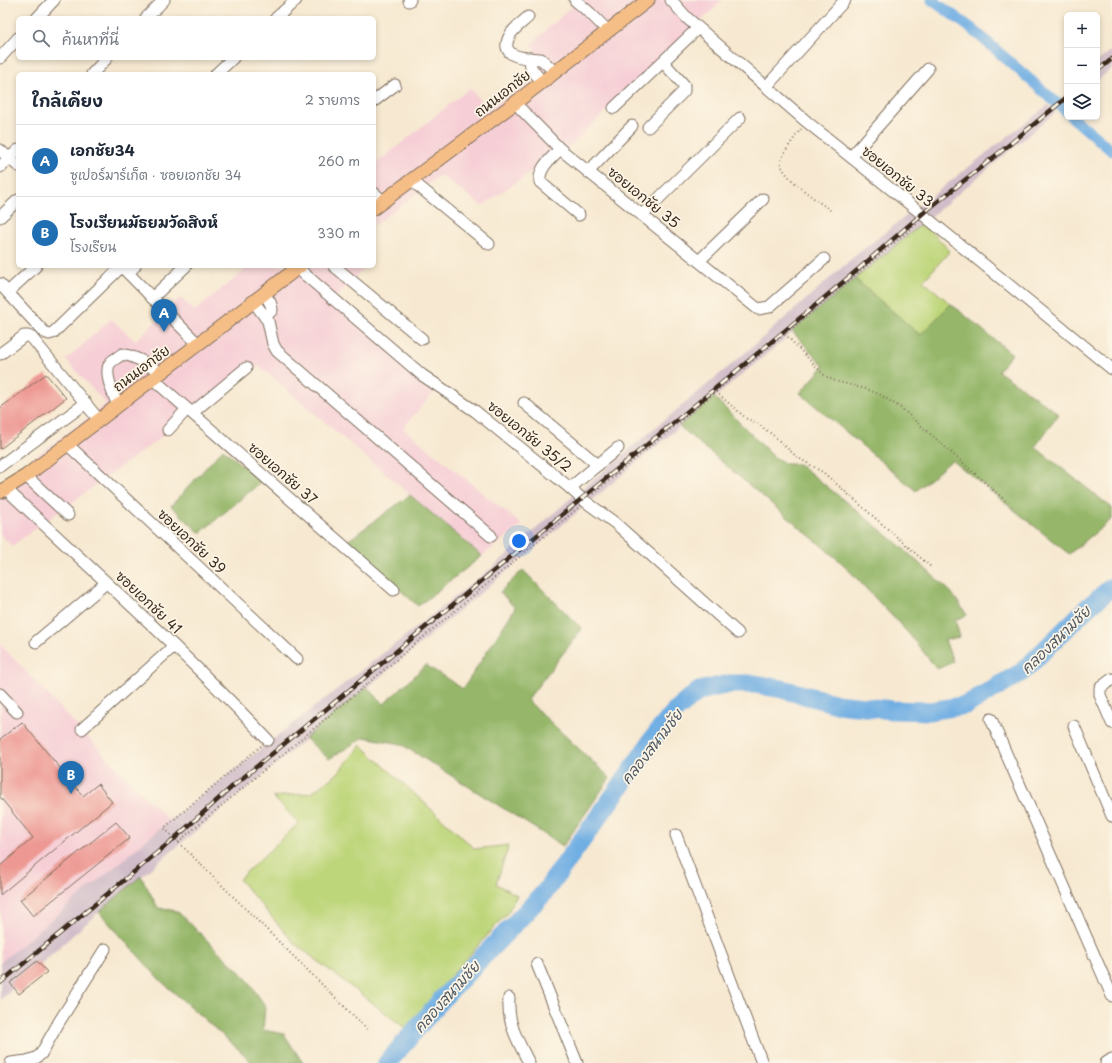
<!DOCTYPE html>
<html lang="th">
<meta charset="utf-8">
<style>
body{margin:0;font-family:"Playpen Sans","Playpen Sans Thai",sans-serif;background:#f2f2f3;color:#1f2937}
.controls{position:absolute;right:12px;top:12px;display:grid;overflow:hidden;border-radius:6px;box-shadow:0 2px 6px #0003}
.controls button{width:36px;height:36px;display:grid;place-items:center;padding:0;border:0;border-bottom:1px solid #e0e1e3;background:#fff;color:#1f2937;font:20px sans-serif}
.you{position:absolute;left:519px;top:541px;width:14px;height:14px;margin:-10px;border:3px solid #fff;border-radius:50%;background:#1a73e8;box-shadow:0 0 0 6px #1a73e833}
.badge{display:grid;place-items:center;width:26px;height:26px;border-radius:50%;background:#1f6fb2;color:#fff;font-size:13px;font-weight:700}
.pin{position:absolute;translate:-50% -33px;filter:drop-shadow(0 1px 2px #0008)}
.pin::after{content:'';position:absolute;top:21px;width:14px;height:12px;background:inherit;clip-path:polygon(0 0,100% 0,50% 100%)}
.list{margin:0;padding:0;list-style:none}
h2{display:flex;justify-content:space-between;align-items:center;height:52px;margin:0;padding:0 16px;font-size:17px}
h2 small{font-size:13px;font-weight:400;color:#747a83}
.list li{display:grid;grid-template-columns:26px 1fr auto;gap:12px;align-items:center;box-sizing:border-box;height:72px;padding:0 16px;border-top:1px solid #e0e1e3}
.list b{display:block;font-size:15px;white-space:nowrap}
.list p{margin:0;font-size:13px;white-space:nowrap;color:#747a83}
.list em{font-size:13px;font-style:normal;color:#747a83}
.icon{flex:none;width:22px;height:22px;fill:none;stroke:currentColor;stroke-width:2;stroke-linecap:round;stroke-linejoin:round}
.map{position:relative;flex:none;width:1112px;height:1063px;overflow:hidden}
.search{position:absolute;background:#fff;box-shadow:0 2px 6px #0003;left:16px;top:16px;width:360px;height:44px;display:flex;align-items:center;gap:10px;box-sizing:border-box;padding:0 14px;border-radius:6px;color:#747a83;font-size:15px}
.panel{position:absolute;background:#fff;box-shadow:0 2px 6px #0003;left:16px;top:72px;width:360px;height:196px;border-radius:6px}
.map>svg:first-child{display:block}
.built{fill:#f6cfd6}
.industrial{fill:#d1bdc9}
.green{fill:#bed67a;stroke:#7c804c}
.forest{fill:#96b76a;stroke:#687044}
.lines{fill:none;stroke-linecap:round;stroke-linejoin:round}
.canal{stroke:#70aee3;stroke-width:11}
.river{stroke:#70aee3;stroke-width:19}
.building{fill:#ed9893}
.minor-casing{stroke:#7d6d5d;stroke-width:13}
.major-casing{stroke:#7d6d5d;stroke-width:15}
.path{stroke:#7d6d5d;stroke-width:2;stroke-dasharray:1 3;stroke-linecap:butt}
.minor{stroke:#fff;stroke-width:11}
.major{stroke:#f6be87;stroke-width:13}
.rail-casing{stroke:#3b2a1e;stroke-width:4.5}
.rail{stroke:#fcf5e5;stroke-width:3;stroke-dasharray:9;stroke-linecap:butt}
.labels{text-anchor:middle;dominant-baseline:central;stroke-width:3.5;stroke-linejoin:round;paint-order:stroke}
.street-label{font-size:14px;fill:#3b2a1e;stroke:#fcf5e5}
.water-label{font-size:15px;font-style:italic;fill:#4e5863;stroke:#fcf5e5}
</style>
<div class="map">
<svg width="1112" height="1063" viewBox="0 0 1112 1063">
<rect width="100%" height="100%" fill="#fcf5e5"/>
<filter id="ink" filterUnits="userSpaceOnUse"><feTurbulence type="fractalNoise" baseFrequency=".025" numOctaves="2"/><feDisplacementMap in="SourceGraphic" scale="8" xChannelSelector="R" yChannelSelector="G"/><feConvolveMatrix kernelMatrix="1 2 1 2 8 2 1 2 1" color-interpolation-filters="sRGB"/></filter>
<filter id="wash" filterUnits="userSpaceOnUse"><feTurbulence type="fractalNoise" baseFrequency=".012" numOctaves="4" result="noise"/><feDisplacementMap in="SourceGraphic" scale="16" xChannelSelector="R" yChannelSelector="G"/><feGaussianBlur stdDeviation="0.9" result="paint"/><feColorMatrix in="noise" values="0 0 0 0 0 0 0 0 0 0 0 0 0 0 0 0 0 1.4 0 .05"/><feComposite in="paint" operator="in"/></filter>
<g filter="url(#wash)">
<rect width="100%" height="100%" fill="#f7e9d1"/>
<g class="built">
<path d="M 579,0 L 723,0 L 573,143 L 482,206 L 440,175 L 374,226 L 374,165 L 470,88 L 489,110 L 542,66 L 531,44 Z"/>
<path d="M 250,266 L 366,266 L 330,303 L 437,389 L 403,428 L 522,525 L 482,556 L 259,366 L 12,546 L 0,534 L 0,483 L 106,404 L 66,360 L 111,319 L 135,341 L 180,298 L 195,311 Z"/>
<path d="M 0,644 L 116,767 L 169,821 L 1,963 Z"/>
</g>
<g class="industrial">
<path d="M 1112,50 L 1112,68 L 1097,81 L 1097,62 Z"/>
<path d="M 1048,105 L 1056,112 L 99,912 L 0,1000 L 0,963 L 169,821 L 493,567 L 571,498 L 751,348 L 855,256 Z"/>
</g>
<g class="green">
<path d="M 923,223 L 950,251 L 923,281 L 951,304 L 920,335 L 855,279 Z"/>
<path d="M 361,745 L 475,849 L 509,845 L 496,884 L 517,895 L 508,912 L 405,1028 L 294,943 L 239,879 L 299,823 L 273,797 L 311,793 L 337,774 Z"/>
</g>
<g class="forest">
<path d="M 855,279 L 920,335 L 951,304 L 1012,354 L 998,371 L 1059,414 L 1035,447 L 1112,508 L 1112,519 L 1069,554 L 952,460 L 916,491 L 800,393 L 824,366 L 792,331 Z"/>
<path d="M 714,397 L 774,457 L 786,464 L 799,464 L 898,544 L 951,592 L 967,615 L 955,620 L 960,637 L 945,640 L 953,662 L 937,669 L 909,634 L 842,563 L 679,426 Z"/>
<path d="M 223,449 L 261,482 L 200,533 L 171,506 Z"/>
<path d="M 410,495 L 482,556 L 418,606 L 346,542 Z"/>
<path d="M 523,570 L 582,629 L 527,700 L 610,778 L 563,846 L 401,744 L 364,737 L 329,759 L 305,738 L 367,687 L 384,704 L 426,665 L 463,689 L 515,608 L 500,592 Z"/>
<path d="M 141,876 L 158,908 L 177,911 L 246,978 L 265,1006 L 263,1030 L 284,1034 L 303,1063 L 252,1063 L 246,1056 L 161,981 L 99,912 Z"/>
</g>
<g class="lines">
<g class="canal">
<path d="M 932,0 L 971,28 L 1067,112"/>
<path d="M 1072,117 L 1112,151"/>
</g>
<path class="river" d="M 387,1063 L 442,999 L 544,893 L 630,773 L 654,737 L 676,710 L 699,691 L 729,684 L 755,684 L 782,689 L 837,704 L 892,710 L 930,711 L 966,705 L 1022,672 L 1087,608 L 1112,587"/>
</g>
<g id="blocks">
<g class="building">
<path d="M 46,374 L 66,398 L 0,449 L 0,408 Z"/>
<path d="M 22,722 L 83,796 L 98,784 L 112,802 L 0,895 L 0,866 L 33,838 L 0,797 L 0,739 Z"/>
<path d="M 116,822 L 130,838 L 33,916 L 20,900 Z"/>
<path d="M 37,961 L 47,972 L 19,994 L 10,983 Z"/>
</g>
</g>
</g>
<g filter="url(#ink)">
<use href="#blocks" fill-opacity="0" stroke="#7d6d5d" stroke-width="1"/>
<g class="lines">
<g class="minor-casing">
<g id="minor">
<path d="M 575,0 L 591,14 L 608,31"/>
<path d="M 671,0 L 687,18 L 807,122 L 922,214 L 1112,369"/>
<path d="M 409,1 L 410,0"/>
<path d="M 528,17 C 523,22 514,28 510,35 C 497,59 527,58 541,59 L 555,72"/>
<path d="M 37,18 L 54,0"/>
<path d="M 146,18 L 164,0"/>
<path d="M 276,18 L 296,0"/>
<path d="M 0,58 L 18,38"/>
<path d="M 530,58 L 531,68 L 542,82"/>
<path d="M 92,74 L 107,58"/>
<path d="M 216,74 L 233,58"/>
<path d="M 766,87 L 845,0"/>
<path d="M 374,101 L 395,85"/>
<path d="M 515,103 L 560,149 L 758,309 L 769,307 L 824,259"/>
<path d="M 614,108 L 698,28"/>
<path d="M 648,127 L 684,91 L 684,85 L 663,62"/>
<path d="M 560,149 C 551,159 538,168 540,182 L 579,215"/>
<path d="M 0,150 L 18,166"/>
<path d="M 851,157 L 928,69"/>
<path d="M 0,167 L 18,150"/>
<path d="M 588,172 L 632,126"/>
<path d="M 411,180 L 489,244"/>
<path d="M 374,193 L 383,201"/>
<path d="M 642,215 L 740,118"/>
<path d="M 0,217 L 18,200"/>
<path d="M 699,261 L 763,199"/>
<path d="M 121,266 L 198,344"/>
<path d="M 295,266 L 422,375 L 475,411 L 570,488 L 582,499 L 615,523 L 738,633"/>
<path d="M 334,266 L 422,339"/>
<path d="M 128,273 L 135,266"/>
<path d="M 0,284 L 44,332 L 49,334 L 53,333 L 121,267"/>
<path d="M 8,292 L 36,266"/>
<path d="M 264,294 C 268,299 272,303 272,310 L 265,317"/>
<path d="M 152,298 L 186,266"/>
<path d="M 254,302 L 268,321 L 273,344 L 277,351 L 491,536"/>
<path d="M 0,354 L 24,336 L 28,336 L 32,338 L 99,420"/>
<path d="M 153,379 L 394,590"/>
<path d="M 524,403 L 598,465"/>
<path d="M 118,406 C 114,395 102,371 111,362 C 114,359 119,357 122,354 L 130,356 L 140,360 L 161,373"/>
<path d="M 192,413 L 246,368"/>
<path d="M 168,430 L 187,409"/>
<path d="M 67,444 L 297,659"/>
<path d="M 0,466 L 86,403"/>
<path d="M 26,476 L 68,515"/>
<path d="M 570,488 L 618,448"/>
<path d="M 6,489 C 94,572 185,652 268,740"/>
<path d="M 36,642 L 106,583"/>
<path d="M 1112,679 L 1100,688 L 1100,695 L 1112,723"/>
<path d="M 0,694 L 17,712"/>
<path d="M 991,719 L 1112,996"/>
<path d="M 1074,726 L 1112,816"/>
<path d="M 82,729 L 174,646"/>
<path d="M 676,835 L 762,1063"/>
<path d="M 537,964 L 577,1063"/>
<path d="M 509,998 C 507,1024 518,1041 529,1063"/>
<path d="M 11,1063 L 27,1061 L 36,1058 L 41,1054 L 59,1022 L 105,949"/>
<path d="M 1106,1063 L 1112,1059"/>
</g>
</g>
<g class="major-casing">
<g id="major">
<path d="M 374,208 L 515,103 L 648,0"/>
<path d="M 0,492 L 26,476 L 300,266"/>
</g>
</g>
<g class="path">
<path d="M 801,129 C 795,137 783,153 781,161 C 779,176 820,202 831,211"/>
<path d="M 785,334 L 825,376 L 835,381 L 866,389 L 879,394 L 901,408 L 1008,503"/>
<path d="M 716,392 L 747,419 L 757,423 L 774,436 L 797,457 L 824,473 L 931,567"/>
<path d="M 593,494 L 918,223"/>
<path d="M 261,746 L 164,828 L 367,1029"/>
<path d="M 178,842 L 578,508"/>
</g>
<use href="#minor" class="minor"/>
<use href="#major" class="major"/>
<g class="rail-casing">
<g id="rail">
<path d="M 1097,71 L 1112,59"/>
<path d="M 0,983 L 175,838 L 233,786 L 734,373 L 854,273 L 922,214 L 1004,149 L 1067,97"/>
</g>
</g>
<use href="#rail" class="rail"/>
</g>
</g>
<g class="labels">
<g class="street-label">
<text transform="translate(502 93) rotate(-38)">ถนนเอกชัย</text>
<text transform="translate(898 176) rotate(39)">ซอยเอกชัย 33</text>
<text transform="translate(644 197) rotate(39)">ซอยเอกชัย 35</text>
<text transform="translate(141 368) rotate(-37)">ถนนเอกชัย</text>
<text transform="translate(530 436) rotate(39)">ซอยเอกชัย 35/2</text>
<text transform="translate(283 473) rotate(41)">ซอยเอกชัย 37</text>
<text transform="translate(192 541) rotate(43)">ซอยเอกชัย 39</text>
<text transform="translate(149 602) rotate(43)">ซอยเอกชัย 41</text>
</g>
<g class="water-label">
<text transform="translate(1055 639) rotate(-44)">คลองสนามชัย</text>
<text transform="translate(651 746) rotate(-52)">คลองสนามชัย</text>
<text transform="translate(446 996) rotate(-48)">คลองสนามชัย</text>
</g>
</g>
</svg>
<div class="controls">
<button>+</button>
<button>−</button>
<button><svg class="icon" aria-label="layers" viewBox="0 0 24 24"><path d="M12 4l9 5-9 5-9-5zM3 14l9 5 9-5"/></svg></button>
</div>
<div class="you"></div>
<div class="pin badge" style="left:164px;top:332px">A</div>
<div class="pin badge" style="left:71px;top:794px">B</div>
<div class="search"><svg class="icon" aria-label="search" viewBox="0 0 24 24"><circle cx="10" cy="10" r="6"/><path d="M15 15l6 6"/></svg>ค้นหาที่นี่</div>
<section class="panel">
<h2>ใกล้เคียง<small>2 รายการ</small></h2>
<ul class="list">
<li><span class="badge">A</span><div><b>เอกชัย34</b><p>ซูเปอร์มาร์เก็ต · ซอยเอกชัย 34</p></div><em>260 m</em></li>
<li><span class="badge">B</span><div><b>โรงเรียนมัธยมวัดสิงห์</b><p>โรงเรียน</p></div><em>330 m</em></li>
</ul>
</section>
</div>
